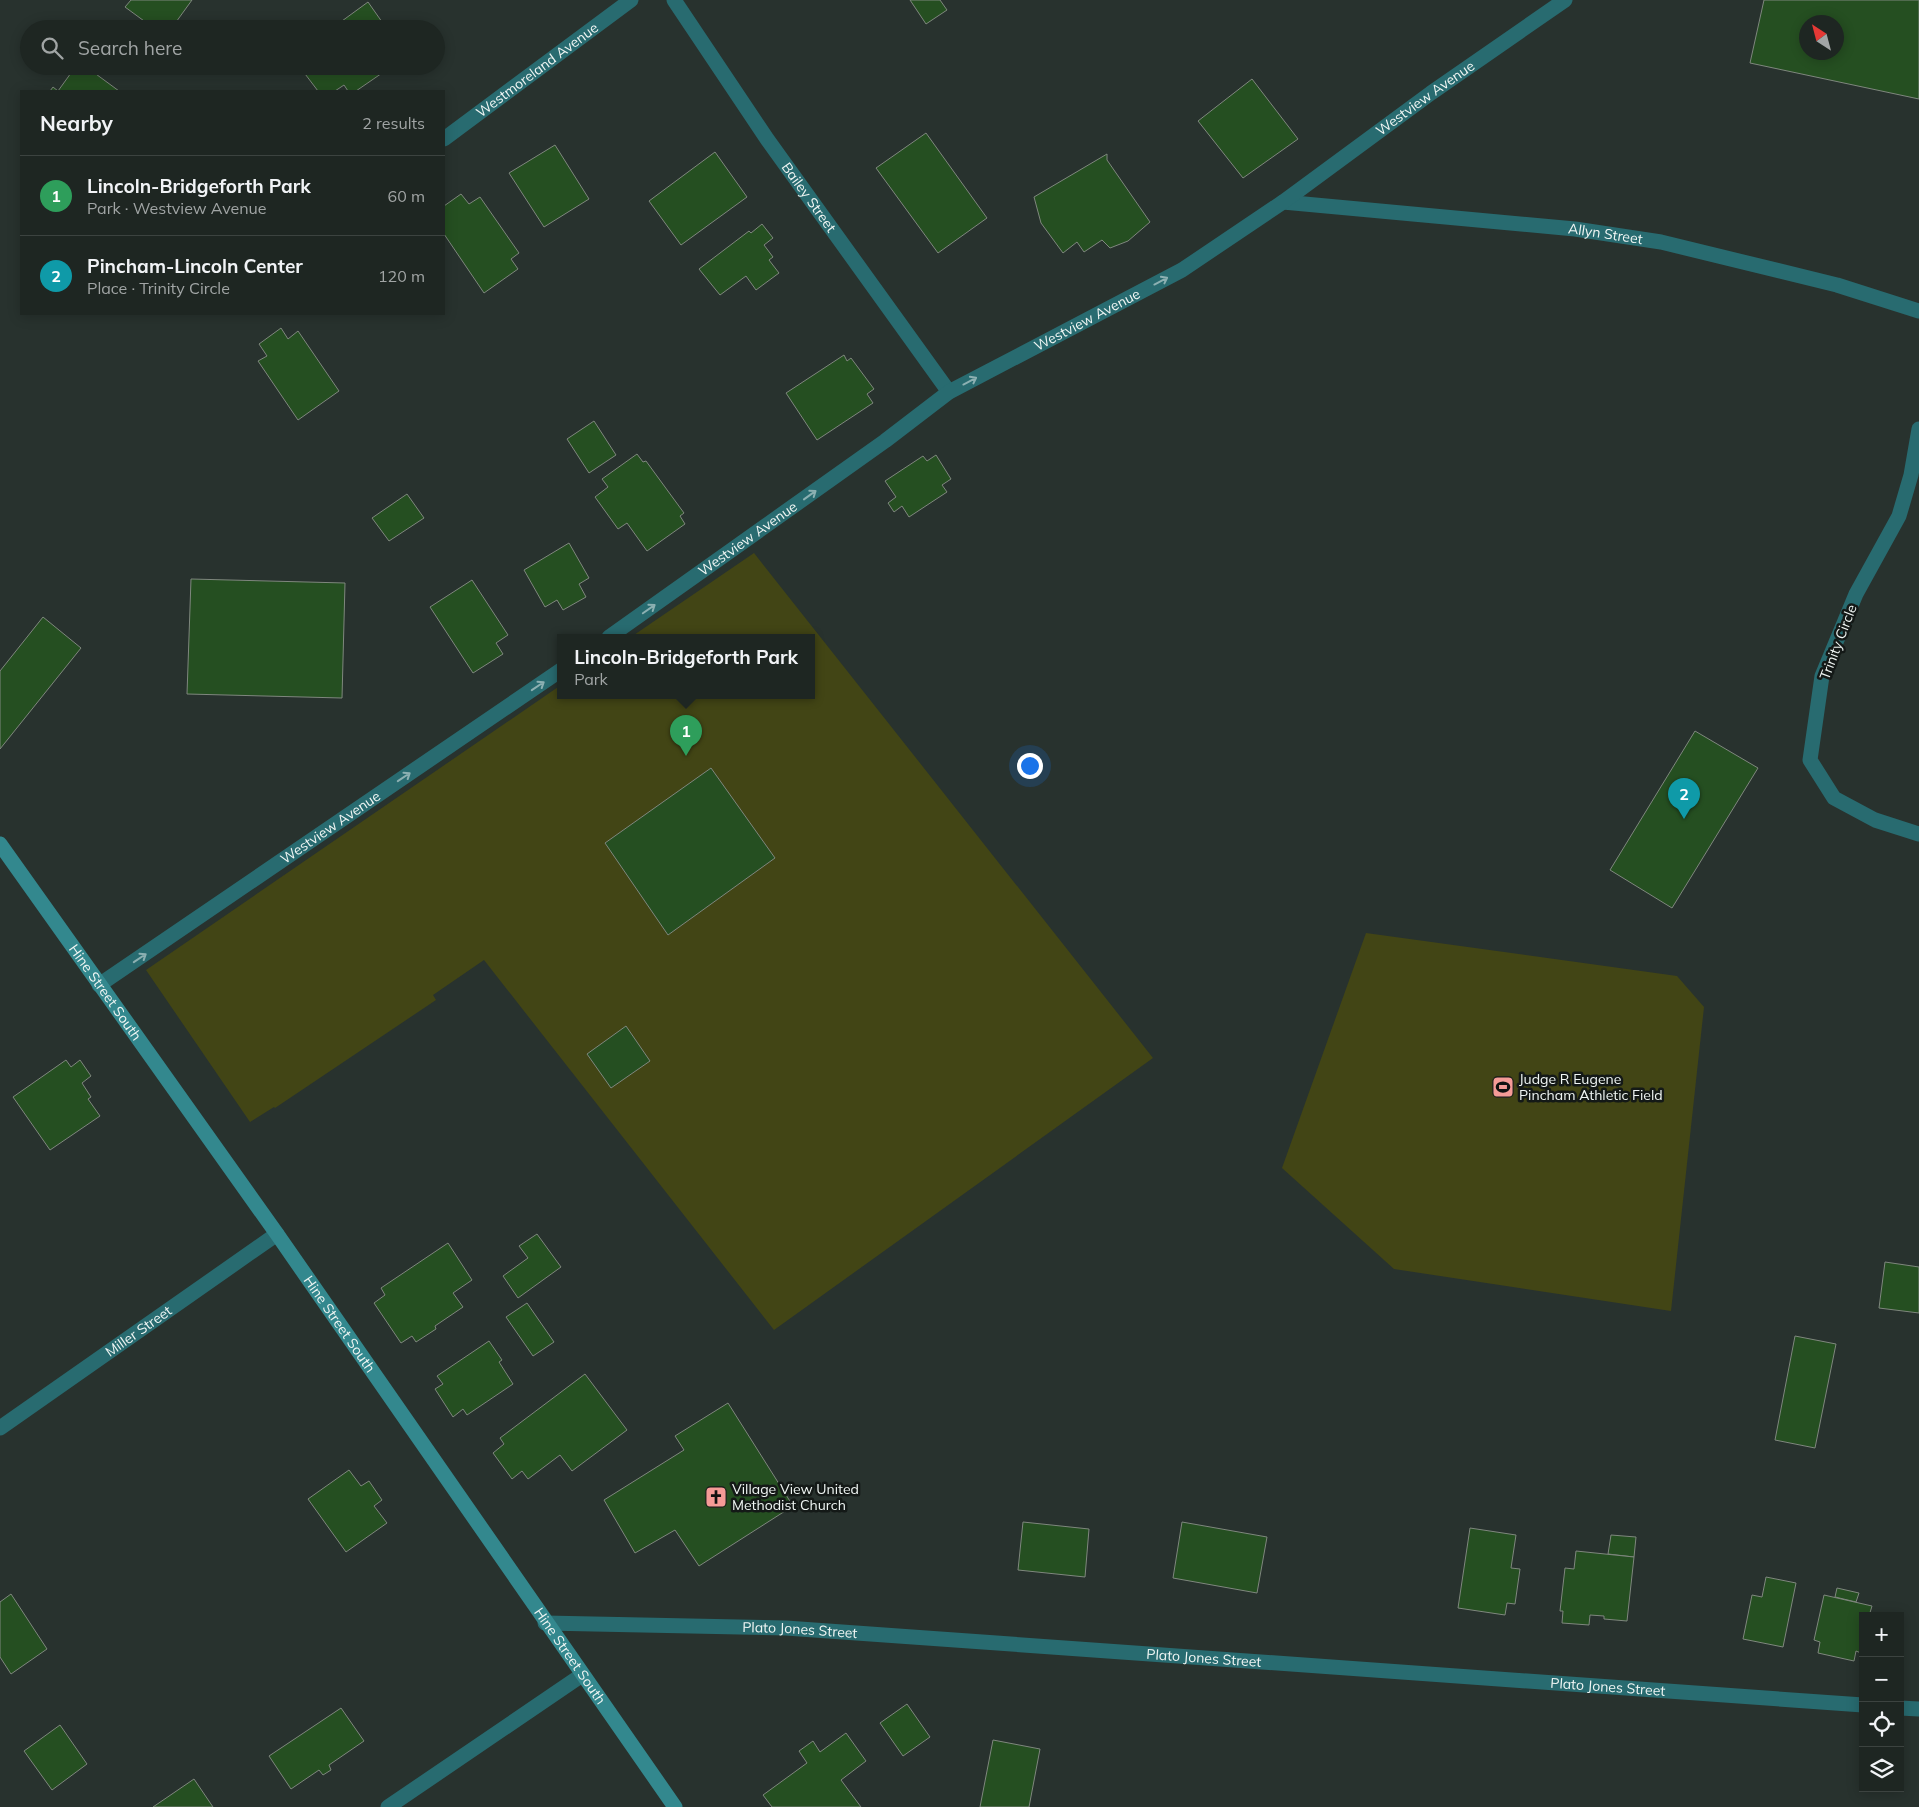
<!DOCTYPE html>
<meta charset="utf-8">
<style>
body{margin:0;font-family:Mulish,sans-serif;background:#262e2a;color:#f1f3f6}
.controls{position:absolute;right:15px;bottom:15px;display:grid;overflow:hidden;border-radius:0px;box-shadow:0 2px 12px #0003}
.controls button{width:45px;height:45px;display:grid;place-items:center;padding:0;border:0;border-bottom:1px solid #3c4340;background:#1e2622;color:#f1f3f6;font:25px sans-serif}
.compass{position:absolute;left:1799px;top:15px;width:45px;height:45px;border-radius:50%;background:#1e2622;box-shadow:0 2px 12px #0003;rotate:324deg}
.you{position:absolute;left:1029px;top:765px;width:18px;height:18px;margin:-12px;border:4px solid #fff;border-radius:50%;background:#1a73e8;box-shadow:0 0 0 8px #1a73e833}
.badge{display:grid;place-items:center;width:32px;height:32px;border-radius:50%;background:#95b2f1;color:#fff;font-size:16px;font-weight:700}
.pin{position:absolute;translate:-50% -41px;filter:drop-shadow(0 1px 2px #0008)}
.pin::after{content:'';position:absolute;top:26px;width:18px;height:15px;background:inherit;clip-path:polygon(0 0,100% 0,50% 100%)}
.popup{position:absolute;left:557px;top:634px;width:258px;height:65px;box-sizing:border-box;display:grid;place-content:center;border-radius:0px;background:#1e2622;filter:drop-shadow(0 1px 4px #0005);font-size:16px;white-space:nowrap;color:#a1a5a5}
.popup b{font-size:19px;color:#f1f3f6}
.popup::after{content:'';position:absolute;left:50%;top:100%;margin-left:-10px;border:10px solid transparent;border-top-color:#1e2622}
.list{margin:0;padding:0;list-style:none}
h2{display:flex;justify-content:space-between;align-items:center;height:65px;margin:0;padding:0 20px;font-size:21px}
h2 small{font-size:16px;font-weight:400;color:#a1a5a5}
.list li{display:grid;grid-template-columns:32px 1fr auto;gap:15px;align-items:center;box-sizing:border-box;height:80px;padding:0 20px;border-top:1px solid #3c4340}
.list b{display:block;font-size:19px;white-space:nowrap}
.list p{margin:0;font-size:16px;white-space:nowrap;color:#a1a5a5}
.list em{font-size:16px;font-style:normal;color:#a1a5a5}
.icon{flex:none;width:28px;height:28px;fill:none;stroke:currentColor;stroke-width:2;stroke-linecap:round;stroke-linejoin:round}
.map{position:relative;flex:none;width:1919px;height:1807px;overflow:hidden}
.search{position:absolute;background:#1e2622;box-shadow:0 2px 12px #0003;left:20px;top:20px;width:425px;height:55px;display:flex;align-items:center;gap:12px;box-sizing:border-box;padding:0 18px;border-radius:28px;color:#a1a5a5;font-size:19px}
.panel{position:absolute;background:#1e2622;box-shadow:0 2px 12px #0003;left:20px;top:90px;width:425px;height:225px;border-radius:0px}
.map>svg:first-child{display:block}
.green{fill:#424515}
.building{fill:#254f21;stroke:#7f877e;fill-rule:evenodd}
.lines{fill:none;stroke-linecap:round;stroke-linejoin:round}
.street{stroke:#286b70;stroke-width:15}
.secondary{stroke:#33888e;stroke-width:15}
.oneway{stroke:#8cb0b2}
.labels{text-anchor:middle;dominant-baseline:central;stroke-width:5;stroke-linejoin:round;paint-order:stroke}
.street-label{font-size:14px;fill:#f0f6f4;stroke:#141917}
.poi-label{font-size:14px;fill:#f0f6f4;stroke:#141917;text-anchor:start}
</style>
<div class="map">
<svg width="1919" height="1807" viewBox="0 0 1919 1807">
<rect width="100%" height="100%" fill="#28322e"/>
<g class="green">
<path d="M 754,553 L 1153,1058 L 774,1330 L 484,960 L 433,995 L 436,1000 L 275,1108 L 274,1107 L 250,1122 L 146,970 L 561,685 L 561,695 L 811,695 L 811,637 L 631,637 Z"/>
<path d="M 1366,933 L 1677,976 L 1704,1007 L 1671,1311 L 1394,1269 L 1282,1168 Z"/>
</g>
<g class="building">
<path d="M 131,0 L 192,0 L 171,29 L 155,29 L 125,7 Z"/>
<path d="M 910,0 L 940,0 L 947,10 L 926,24 Z"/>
<path d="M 1764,0 L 1919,0 L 1919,99 L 1750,63 ZM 1806,22 L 1836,22 L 1836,52 L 1806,52 Z"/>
<path d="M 368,2 L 387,29 L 331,29 Z"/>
<path d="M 76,66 L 85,66 L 119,91 L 50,91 L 53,87 L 58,91 Z"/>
<path d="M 299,66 L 386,66 L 388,69 L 356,91 L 348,91 L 344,85 L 335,91 L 318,91 Z"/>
<path d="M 1252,79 L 1298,139 L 1243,178 L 1198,121 Z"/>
<path d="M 926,133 L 987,218 L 938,253 L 876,168 Z"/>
<path d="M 555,145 L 589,199 L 544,227 L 509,173 Z"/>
<path d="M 715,152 L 747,197 L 681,245 L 649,201 Z"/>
<path d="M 1107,154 L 1107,160 L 1150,222 L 1128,241 L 1110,248 L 1102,240 L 1084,252 L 1077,242 L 1063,253 L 1041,223 L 1034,197 Z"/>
<path d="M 461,194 L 469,204 L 480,197 L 519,253 L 511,259 L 518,269 L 484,293 L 444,234 L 444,206 Z"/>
<path d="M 762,224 L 773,238 L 764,245 L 773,257 L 769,260 L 779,273 L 756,290 L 746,276 L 720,295 L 699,269 L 749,231 L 751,233 Z"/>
<path d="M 281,328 L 288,339 L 298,331 L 339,391 L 298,420 L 258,361 L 267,356 L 259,344 Z"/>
<path d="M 844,355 L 847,361 L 851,358 L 874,389 L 867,394 L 873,403 L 817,440 L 786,393 Z"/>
<path d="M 594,421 L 616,455 L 589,473 L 567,439 Z"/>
<path d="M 637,454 L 643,462 L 646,461 L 684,513 L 680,516 L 685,524 L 647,551 L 627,523 L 618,529 L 595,497 L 608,487 L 602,479 Z"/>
<path d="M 936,455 L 951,479 L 942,485 L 947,492 L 909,517 L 902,506 L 894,512 L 888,503 L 896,497 L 885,481 L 923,456 L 927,461 Z"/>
<path d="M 407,494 L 424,518 L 389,541 L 372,518 Z"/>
<path d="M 569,543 L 589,578 L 579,584 L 586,597 L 563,610 L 557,600 L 545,607 L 524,570 Z"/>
<path d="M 191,579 L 345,583 L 342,698 L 187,694 Z"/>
<path d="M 472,580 L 508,635 L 496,643 L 503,654 L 473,673 L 430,607 Z"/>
<path d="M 43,617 L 81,648 L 0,749 L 0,671 Z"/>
<path d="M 1695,731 L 1758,768 L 1672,908 L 1610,870 Z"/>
<path d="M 711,768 L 775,858 L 668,935 L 605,843 Z"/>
<path d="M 626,1026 L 650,1061 L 611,1088 L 587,1054 Z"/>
<path d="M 66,1060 L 71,1067 L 80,1060 L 91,1076 L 82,1083 L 91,1097 L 88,1099 L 100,1116 L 50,1150 L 13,1097 Z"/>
<path d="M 537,1234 L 561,1267 L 518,1298 L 503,1276 L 528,1258 L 519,1246 Z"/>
<path d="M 448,1243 L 472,1280 L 453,1293 L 463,1307 L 435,1326 L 436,1329 L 416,1342 L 412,1336 L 401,1343 L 374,1303 L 385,1295 L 381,1288 Z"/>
<path d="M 1885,1262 L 1919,1267 L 1919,1313 L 1879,1308 Z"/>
<path d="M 527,1303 L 554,1342 L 533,1356 L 506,1317 Z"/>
<path d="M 1795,1336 L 1836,1344 L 1815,1448 L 1775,1440 Z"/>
<path d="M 489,1341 L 502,1360 L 499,1362 L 513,1384 L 467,1415 L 463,1409 L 453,1417 L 435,1389 L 443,1384 L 437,1376 Z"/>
<path d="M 585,1374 L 627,1430 L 572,1471 L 560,1455 L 528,1479 L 522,1471 L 512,1479 L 493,1453 L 504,1444 L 500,1438 Z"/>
<path d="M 728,1403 L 793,1506 L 699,1566 L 675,1530 L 635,1553 L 604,1500 L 684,1450 L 675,1436 Z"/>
<path d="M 349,1470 L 361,1486 L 369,1481 L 382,1500 L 374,1506 L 387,1523 L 346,1552 L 308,1499 Z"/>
<path d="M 1023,1522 L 1089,1529 L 1085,1577 L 1018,1570 Z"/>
<path d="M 1182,1522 L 1267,1537 L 1257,1593 L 1173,1578 Z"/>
<path d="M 1470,1528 L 1516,1535 L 1511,1568 L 1520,1569 L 1515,1604 L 1507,1603 L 1505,1615 L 1458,1608 Z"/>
<path d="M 1611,1535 L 1636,1537 L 1634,1557 L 1608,1554 Z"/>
<path d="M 1576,1551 L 1634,1557 L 1627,1621 L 1604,1619 L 1604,1616 L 1590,1615 L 1589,1625 L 1562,1623 L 1563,1611 L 1560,1611 L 1565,1568 L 1574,1569 Z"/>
<path d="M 1766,1577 L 1796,1583 L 1783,1647 L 1743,1639 L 1752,1595 L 1762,1597 Z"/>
<path d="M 1837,1588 L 1859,1593 L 1856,1602 L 1835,1597 Z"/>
<path d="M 11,1594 L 47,1649 L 11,1674 L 0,1657 L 0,1602 Z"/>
<path d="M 1824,1595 L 1872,1606 L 1869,1616 L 1863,1616 L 1863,1647 L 1861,1653 L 1856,1651 L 1854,1661 L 1818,1653 L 1820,1642 L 1814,1640 Z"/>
<path d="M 907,1704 L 930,1737 L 903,1756 L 880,1723 Z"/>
<path d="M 341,1708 L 364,1741 L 329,1765 L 331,1770 L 323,1775 L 319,1770 L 291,1789 L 269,1756 Z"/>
<path d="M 60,1725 L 87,1764 L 52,1790 L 24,1751 Z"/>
<path d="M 846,1733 L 866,1761 L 841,1780 L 861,1807 L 772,1807 L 763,1795 L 807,1763 L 799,1751 L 813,1741 L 820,1752 Z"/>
<path d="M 993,1740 L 1040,1749 L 1029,1807 L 980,1807 Z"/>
<path d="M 194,1779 L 213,1807 L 153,1807 Z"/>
</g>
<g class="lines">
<g class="street">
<path id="s1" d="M 674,0 L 767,139 L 949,392"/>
<path id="s2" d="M 444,139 L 631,0"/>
<path id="s3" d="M 1283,202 L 1575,229 L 1661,242 L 1837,285 L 1919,311"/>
<path d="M 1919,429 L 1911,475 L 1899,516 L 1856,594 L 1822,676 L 1810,760 L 1834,798 L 1875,820 L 1919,834"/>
<path id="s4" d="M 609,637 L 885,441 L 949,392 L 1182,270 L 1283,202 L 1431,93 L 1565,0"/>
<path id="s5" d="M 99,985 L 561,670"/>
<path id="s6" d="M 0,1428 L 277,1234"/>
<path id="s7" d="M 545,1623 L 786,1628 L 1863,1705"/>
<path d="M 1900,1708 L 1919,1709"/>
<path d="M 388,1807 L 582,1675"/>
</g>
<path class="secondary" id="s8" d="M 0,844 L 277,1234 L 675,1807"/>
</g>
<defs><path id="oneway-shaft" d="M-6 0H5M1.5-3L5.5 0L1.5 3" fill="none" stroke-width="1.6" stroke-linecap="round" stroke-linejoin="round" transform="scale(1.25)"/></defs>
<g class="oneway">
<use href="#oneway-shaft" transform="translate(1161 281) rotate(-28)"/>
<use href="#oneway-shaft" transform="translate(970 381) rotate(-28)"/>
<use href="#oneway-shaft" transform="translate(810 495) rotate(-36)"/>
<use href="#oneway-shaft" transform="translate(649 609) rotate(-35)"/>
<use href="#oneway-shaft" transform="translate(538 686) rotate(-34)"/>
<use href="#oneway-shaft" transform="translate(404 777) rotate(-34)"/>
<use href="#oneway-shaft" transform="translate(140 958) rotate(-34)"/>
</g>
<defs>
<g id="stadium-square" transform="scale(1.125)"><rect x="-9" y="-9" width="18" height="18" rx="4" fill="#f59b97" stroke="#141917"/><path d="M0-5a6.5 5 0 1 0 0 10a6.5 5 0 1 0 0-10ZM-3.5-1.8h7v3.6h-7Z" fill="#111"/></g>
<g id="church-square" transform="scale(1.125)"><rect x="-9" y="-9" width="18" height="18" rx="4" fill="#f59b97" stroke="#141917"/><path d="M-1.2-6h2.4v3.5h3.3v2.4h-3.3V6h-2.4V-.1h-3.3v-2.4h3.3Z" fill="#111"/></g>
</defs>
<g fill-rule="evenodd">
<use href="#stadium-square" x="1503" y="1087"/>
<use href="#church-square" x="716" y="1497"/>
</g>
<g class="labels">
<g class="street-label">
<text stroke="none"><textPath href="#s2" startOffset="116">Westmoreland Avenue</textPath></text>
<text stroke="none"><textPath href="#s4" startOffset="980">Westview Avenue</textPath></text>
<text stroke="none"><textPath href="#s1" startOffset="239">Bailey Street</textPath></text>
<text stroke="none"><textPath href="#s3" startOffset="324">Allyn Street</textPath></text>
<text stroke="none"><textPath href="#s4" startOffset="575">Westview Avenue</textPath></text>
<text stroke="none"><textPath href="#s4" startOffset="170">Westview Avenue</textPath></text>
<text transform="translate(1838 642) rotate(-69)">Trinity Circle</text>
<text stroke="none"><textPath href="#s5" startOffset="280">Westview Avenue</textPath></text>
<text stroke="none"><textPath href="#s8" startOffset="182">Hine Street South</textPath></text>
<text stroke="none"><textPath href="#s8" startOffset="588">Hine Street South</textPath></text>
<text stroke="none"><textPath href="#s6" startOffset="169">Miller Street</textPath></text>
<text stroke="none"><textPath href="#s7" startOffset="255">Plato Jones Street</textPath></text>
<text stroke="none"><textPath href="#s8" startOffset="992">Hine Street South</textPath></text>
<text stroke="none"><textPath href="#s7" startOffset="660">Plato Jones Street</textPath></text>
<text stroke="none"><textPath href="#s7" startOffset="1065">Plato Jones Street</textPath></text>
</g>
<g class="poi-label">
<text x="1519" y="1079">Judge R Eugene<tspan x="1519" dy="16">Pincham Athletic Field</tspan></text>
<text x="732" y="1489">Village View United<tspan x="732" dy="16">Methodist Church</tspan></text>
</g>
</g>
</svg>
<div class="controls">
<button>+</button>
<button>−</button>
<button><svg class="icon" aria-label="locate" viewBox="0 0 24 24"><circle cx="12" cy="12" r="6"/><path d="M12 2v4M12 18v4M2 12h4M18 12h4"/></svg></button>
<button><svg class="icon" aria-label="layers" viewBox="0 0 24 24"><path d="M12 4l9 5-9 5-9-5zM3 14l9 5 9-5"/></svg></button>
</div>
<svg class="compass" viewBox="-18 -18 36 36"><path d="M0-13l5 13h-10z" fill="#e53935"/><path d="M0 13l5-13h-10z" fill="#a1a5a5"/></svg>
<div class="you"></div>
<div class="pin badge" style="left:686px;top:756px;background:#2e9e5b">1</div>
<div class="popup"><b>Lincoln-Bridgeforth Park</b>Park</div>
<div class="pin badge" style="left:1684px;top:819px;background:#0f9aa8">2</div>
<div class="search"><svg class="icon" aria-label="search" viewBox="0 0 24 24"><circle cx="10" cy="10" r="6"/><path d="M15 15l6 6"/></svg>Search here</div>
<section class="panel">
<h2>Nearby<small>2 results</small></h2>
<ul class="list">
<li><span class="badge" style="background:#2e9e5b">1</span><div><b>Lincoln-Bridgeforth Park</b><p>Park · Westview Avenue</p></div><em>60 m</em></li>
<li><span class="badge" style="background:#0f9aa8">2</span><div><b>Pincham-Lincoln Center</b><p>Place · Trinity Circle</p></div><em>120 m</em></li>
</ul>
</section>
</div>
